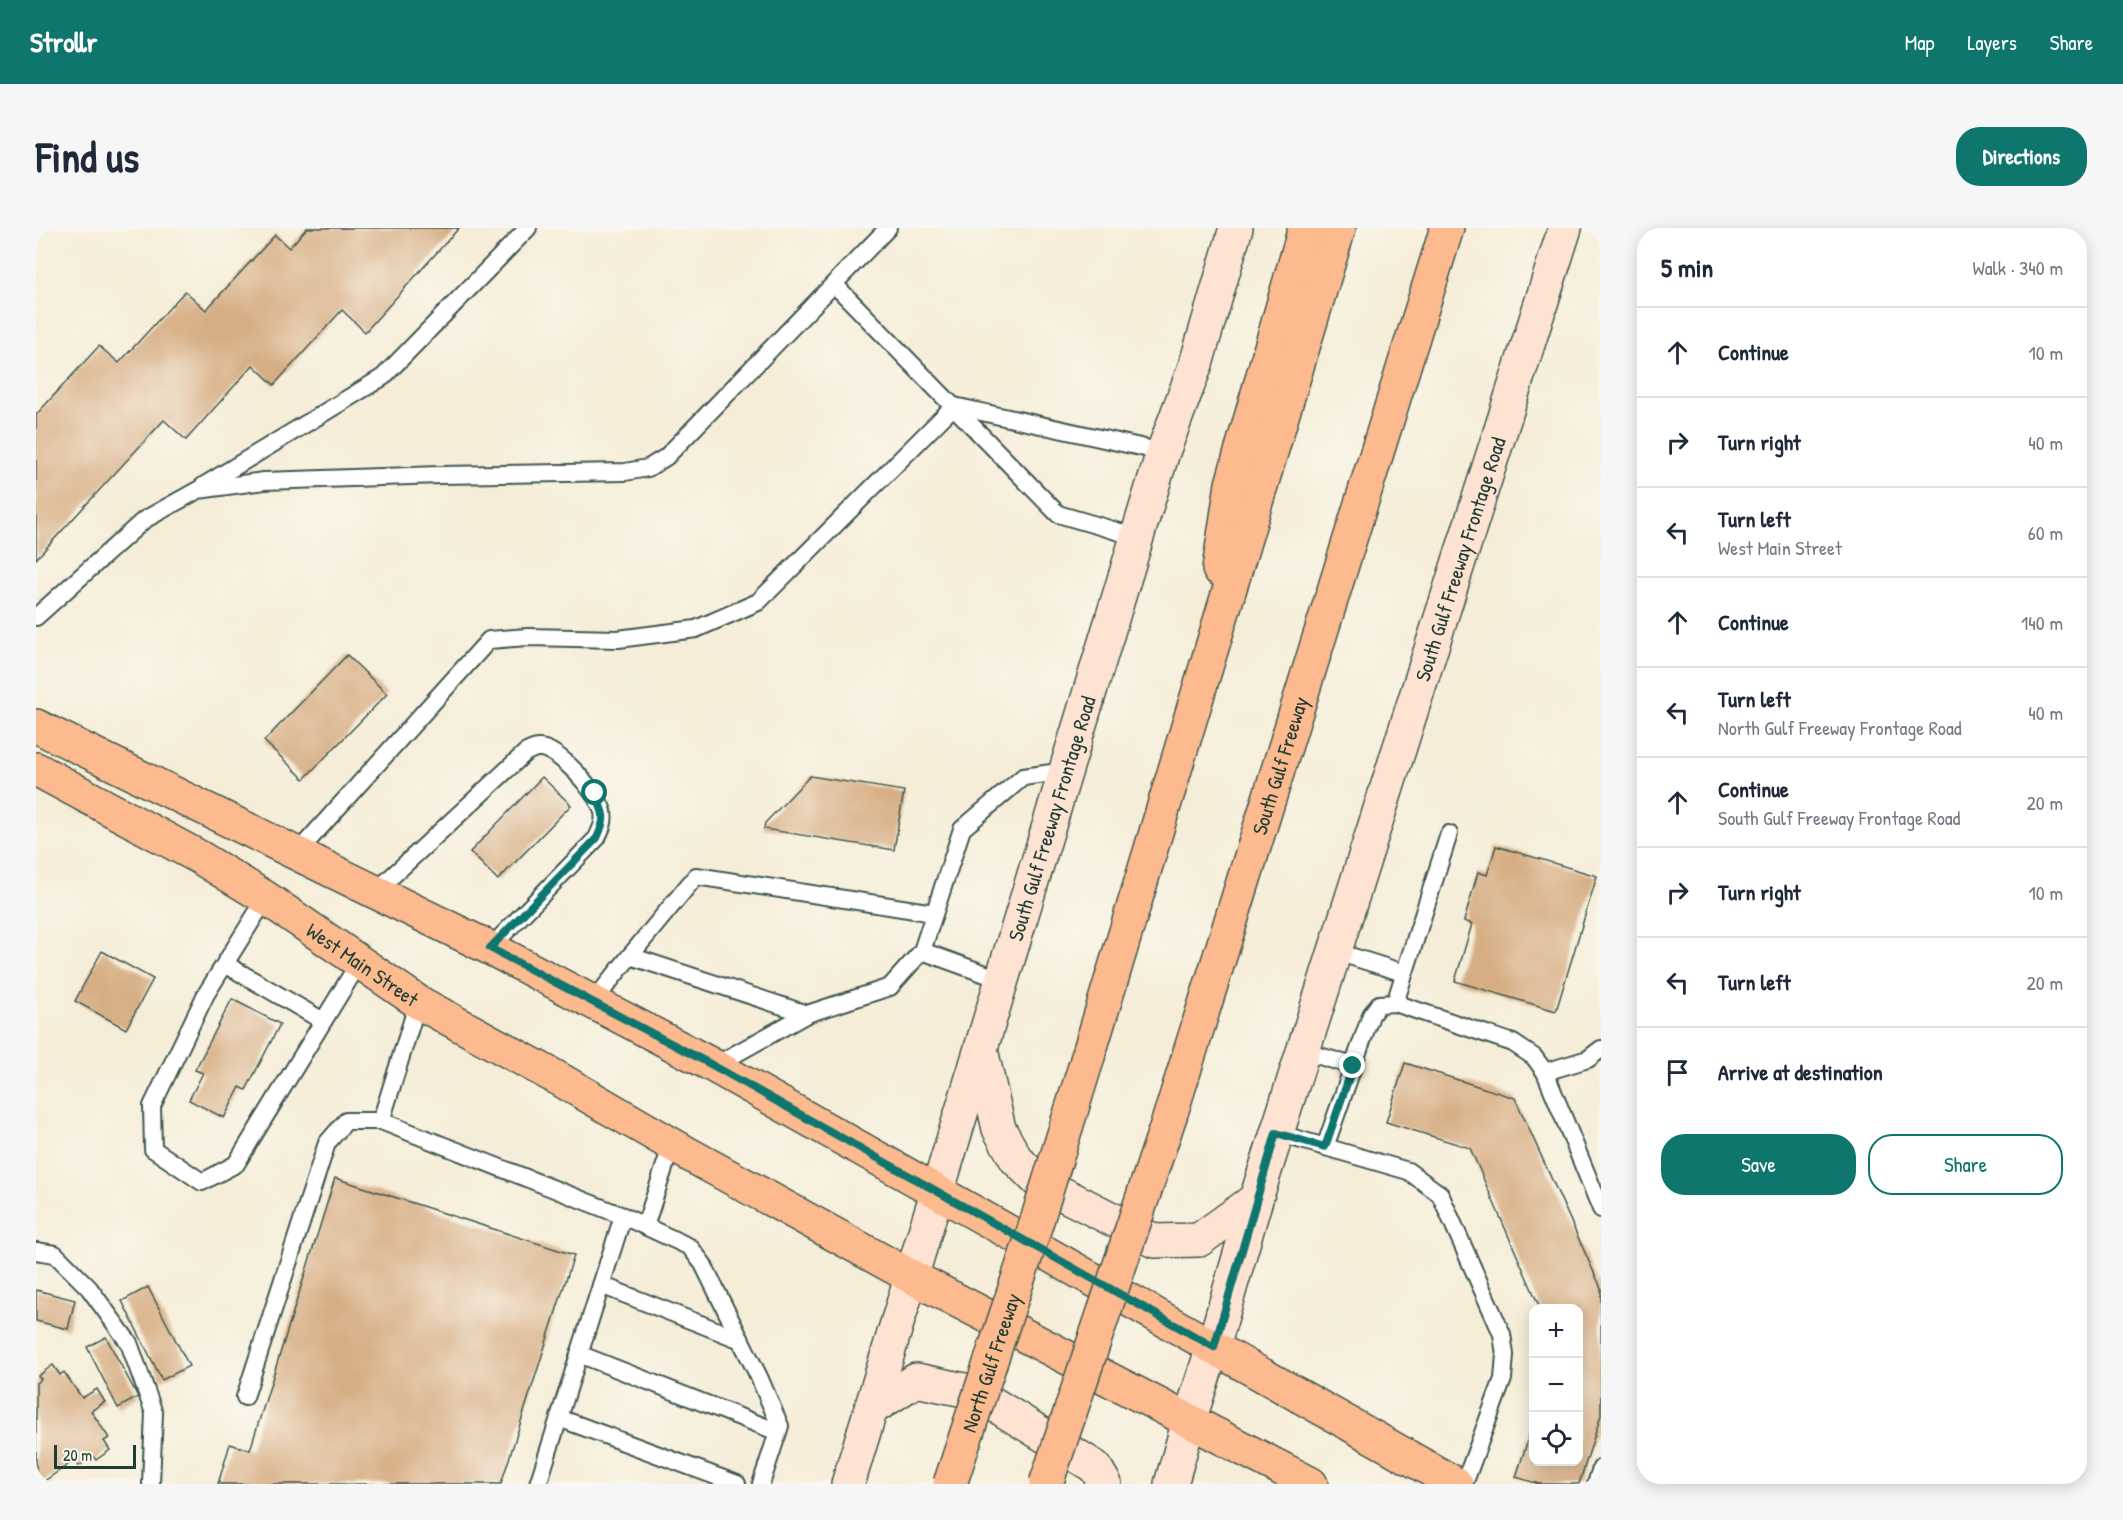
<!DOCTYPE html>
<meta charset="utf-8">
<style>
body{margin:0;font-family:"Patrick Hand",sans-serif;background:#f6f6f7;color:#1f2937}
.controls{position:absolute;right:18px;bottom:18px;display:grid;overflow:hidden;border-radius:12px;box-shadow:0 3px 15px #0003}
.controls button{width:54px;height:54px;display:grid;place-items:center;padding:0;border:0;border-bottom:2px solid #e0e1e3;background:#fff;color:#1f2937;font:30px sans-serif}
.scale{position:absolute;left:18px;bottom:15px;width:82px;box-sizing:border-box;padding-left:6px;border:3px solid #1f3d34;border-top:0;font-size:16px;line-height:21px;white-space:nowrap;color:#1f3d34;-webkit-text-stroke:4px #fbf7ec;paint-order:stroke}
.stop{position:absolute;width:18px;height:18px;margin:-14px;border:4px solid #0f766e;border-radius:50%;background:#fff}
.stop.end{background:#0f766e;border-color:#fff;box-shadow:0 2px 6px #0008}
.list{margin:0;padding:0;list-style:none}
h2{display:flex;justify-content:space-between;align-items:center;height:78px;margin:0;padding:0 24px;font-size:26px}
h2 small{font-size:20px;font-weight:400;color:#747a83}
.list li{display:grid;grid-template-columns:39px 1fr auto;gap:18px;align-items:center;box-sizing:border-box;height:90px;padding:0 24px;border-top:2px solid #e0e1e3}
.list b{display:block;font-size:22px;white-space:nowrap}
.list p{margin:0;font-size:20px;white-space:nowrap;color:#747a83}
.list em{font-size:20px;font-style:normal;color:#747a83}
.actions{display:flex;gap:12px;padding:18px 24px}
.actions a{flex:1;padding:14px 0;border:2px solid #0f766e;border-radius:24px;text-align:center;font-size:21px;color:#0f766e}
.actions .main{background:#0f766e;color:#fff}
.icon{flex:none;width:33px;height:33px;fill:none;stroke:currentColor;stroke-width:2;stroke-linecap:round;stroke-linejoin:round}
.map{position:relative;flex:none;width:1565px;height:1256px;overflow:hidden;border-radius:24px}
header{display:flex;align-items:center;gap:36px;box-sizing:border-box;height:84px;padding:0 30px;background:#0f766e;color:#fff}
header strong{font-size:28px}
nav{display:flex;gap:33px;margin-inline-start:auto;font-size:21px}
.intro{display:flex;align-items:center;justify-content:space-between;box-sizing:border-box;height:144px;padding:0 36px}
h1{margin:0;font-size:42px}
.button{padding:15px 27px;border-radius:24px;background:#0f766e;color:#fff;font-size:21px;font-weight:700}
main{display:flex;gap:36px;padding:0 36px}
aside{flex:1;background:#fff;border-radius:24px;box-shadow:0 3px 15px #0003}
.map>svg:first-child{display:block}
.building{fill:#d7ae84}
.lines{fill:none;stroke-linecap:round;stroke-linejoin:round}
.service-casing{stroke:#3f574d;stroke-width:20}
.secondary-casing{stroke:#3f574d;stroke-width:36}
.primary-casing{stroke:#3f574d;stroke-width:36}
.motorway-casing{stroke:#3f574d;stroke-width:36}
.service{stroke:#fff;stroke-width:16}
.secondary{stroke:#fee3d2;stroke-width:33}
.primary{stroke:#fcba8e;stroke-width:33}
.motorway{stroke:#fcba8e;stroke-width:33}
.motorway-bridge-casing{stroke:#3f574d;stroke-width:36;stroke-linecap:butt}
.motorway-bridge{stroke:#fcba8e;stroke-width:33}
.route{stroke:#0f766e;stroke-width:8}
.labels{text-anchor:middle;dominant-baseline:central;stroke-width:4.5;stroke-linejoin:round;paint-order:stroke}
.street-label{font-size:21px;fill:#1f3d34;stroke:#fbf7ec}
</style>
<header>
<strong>Strollr</strong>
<nav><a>Map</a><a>Layers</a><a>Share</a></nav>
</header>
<div class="intro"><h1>Find us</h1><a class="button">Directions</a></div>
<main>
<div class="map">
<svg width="1565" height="1256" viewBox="0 0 1565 1256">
<rect width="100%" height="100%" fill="#fbf7ec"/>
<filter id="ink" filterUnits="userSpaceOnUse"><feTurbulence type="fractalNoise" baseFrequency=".0167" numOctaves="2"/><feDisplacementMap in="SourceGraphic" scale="12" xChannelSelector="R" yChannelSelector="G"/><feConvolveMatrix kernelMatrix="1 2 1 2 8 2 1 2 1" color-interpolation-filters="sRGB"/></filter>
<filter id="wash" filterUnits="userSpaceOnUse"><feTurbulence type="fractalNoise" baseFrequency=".008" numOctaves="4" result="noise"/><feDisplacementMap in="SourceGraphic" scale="24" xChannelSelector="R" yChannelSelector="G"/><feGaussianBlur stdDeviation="1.35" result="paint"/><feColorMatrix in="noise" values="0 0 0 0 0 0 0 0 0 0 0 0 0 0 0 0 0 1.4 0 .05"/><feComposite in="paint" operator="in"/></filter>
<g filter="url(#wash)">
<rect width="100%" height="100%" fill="#f5edd8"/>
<g id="blocks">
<g class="building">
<path d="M 271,0 L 423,0 L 329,104 L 306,82 L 238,157 L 217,137 L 150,212 L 128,192 L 0,331 L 0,187 L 63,118 L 83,135 L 149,63 L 170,82 L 239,7 L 253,20 Z"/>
<path d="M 311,427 L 351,466 L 268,551 L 228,513 Z"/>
<path d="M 774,548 L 868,563 L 858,622 L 728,601 L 729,595 Z"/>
<path d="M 506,549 L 535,577 L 462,652 L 434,624 Z"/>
<path d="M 1460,618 L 1561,648 L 1520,783 L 1419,753 L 1436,696 L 1428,693 L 1442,644 L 1451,647 Z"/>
<path d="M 66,723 L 117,751 L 90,801 L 39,773 Z"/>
<path d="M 196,771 L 244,796 L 210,862 L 204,859 L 188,890 L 153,872 L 167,845 L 159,842 Z"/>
<path d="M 1369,835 L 1479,870 L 1565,1060 L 1565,1187 L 1543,1256 L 1503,1256 L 1480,1249 L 1497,1196 L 1498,1234 L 1542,1234 L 1542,1080 L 1504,1080 L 1434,920 L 1350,894 Z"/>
<path d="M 299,950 L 538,1027 L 465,1256 L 182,1256 L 194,1216 L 214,1222 Z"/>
<path d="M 112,1059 L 153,1138 L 126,1152 L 86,1073 Z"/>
<path d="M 0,1062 L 39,1072 L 32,1101 L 0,1093 Z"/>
<path d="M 70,1109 L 102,1169 L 82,1180 L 51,1119 Z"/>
<path d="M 17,1137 L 24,1147 L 28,1144 L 46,1170 L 61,1161 L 69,1174 L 55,1183 L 73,1210 L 68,1213 L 74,1222 L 60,1232 L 57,1228 L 43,1238 L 39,1232 L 4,1256 L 0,1256 L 0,1155 L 5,1151 L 2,1148 Z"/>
</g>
</g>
</g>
<g filter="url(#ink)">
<use href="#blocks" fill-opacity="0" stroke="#3f574d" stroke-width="1.5"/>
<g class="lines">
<g class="service-casing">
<g id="service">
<path d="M 798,56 L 1022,286 L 1101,309"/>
<path d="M 167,258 L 347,149 L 492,0"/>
<path d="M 0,389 L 108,292 L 162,262 L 228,253 L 404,247 L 589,244 L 612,240 L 630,229 L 852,0"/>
<path d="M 261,625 L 453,412 L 492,409 L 582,411 L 660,401 L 722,374 L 918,178 L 1127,224"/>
<path d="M 339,664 L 489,525 C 493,523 498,520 502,520 C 521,518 563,566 567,584 C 569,594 565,601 561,610 L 454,720"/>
<path d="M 230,670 L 170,766 L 116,878 L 117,921 L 166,954 L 200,936 L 324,733"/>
<path d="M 886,723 L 966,752"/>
<path d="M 1298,723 L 1368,745"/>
<path d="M 594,728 L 660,648 L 898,685"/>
<path d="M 189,736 L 287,793"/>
<path d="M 557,774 L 594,728 L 771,786"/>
<path d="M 1359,775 L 1413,606"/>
<path d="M 1267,823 L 1317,838"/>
<path d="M 678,838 L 771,786 L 854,759 L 886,723 L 926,601 L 987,549 L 1030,543"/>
<path d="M 1509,844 L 1552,831 L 1565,821"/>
<path d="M 345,893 L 382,774"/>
<path d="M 1241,905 L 1372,943 L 1404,966 L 1466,1106 L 1469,1127 L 1467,1151 L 1428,1256"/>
<path d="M 1289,919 L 1335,787 L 1343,776 L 1359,775 L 1477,815 L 1498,829 L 1509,844 L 1565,981"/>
<path d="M 609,998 L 636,916"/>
<path d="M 0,1023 L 19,1026 L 53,1060 L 93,1115 L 118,1185 L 115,1256"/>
<path d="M 565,1057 L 705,1112"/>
<path d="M 543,1126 L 742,1204"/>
<path d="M 209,1169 L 291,915 L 310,893 L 345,893 L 587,988 L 654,1019 L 667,1036 L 723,1149 L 744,1198 L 725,1256"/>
<path d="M 523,1190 L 701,1256"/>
<path d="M 502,1256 L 587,988"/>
<path d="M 1560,1256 L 1565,1240"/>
</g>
</g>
<g class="secondary-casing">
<g id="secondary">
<path d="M 946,826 L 963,901 L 980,931 L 1003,954 L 1119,1013 L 1163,1012 L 1220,971"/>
<path d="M 835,1181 L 880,1152 L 938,1164 L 1059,1239 L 1069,1256"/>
<path id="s1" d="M 812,1256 L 1127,224 L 1160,136 L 1200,0"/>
<path id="s2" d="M 1135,1256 L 1153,1193 L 1177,1119 L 1220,971 L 1529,0"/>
</g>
</g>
<g class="primary-casing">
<g id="primary">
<path d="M 0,498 L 454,720 L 678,838 L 1420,1256"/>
<path id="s3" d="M 0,541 L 163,629 L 230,670 L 382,774 L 523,851 L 654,927 L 874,1048 L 1275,1256"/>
</g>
</g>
<g class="motorway-casing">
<g id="motorway">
<path d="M 1183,341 L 1196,256 L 1269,0"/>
<path d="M 1051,832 L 1303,0"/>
<path id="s4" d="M 1135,885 L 1411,0"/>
</g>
</g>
<use href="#service" class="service"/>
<use href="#secondary" class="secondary"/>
<use href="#primary" class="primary"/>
<use href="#motorway" class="motorway"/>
<g class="motorway-bridge-casing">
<g id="motorway-bridge">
<path id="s5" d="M 914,1256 L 994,1015 L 1051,832"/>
<path d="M 1010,1256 L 1135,885"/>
</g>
</g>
<use href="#motorway-bridge" class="motorway-bridge"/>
</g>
</g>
<g class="lines" filter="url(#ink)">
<path class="route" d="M 559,565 C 568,586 571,589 561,610 L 454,720 L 678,838 L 1178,1119 L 1240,905 L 1289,919 L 1317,838"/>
</g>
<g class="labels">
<g class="street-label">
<text stroke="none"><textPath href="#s2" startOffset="969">South Gulf Freeway Frontage Road</textPath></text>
<text stroke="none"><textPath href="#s4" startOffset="364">South Gulf Freeway</textPath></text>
<text stroke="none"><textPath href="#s1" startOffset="696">South Gulf Freeway Frontage Road</textPath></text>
<text stroke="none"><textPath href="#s3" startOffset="381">West Main Street</textPath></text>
<text stroke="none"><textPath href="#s5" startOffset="128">North Gulf Freeway</textPath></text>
</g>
</g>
</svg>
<div class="controls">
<button>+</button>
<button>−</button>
<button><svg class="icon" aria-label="locate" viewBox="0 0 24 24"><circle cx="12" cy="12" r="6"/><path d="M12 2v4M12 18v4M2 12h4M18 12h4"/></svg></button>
</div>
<div class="scale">20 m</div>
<div class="stop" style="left:559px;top:565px"></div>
<div class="stop end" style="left:1317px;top:838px"></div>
</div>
<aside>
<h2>5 min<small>Walk · 340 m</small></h2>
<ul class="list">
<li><svg class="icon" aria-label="ahead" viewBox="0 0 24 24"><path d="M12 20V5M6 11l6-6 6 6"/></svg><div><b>Continue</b></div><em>10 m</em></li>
<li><svg class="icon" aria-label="right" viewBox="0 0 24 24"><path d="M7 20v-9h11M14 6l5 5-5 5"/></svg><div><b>Turn right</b></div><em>40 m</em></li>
<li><svg class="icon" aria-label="left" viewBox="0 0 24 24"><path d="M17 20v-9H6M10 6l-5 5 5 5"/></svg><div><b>Turn left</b><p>West Main Street</p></div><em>60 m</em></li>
<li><svg class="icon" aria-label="ahead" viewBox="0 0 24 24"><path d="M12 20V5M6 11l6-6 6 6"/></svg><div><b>Continue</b></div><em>140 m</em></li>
<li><svg class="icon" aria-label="left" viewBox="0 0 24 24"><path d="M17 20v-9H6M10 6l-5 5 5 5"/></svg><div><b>Turn left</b><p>North Gulf Freeway Frontage Road</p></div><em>40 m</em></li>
<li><svg class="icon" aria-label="ahead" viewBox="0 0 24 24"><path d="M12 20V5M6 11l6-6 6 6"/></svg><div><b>Continue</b><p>South Gulf Freeway Frontage Road</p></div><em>20 m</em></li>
<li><svg class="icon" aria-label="right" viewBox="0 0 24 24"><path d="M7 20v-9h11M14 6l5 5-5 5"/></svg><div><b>Turn right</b></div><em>10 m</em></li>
<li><svg class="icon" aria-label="left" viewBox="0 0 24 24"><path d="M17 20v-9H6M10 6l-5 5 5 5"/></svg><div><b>Turn left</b></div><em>20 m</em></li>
<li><svg class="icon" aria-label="arrive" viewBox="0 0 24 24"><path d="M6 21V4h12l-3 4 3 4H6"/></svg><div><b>Arrive at destination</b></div></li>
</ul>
<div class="actions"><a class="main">Save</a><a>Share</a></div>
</aside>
</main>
